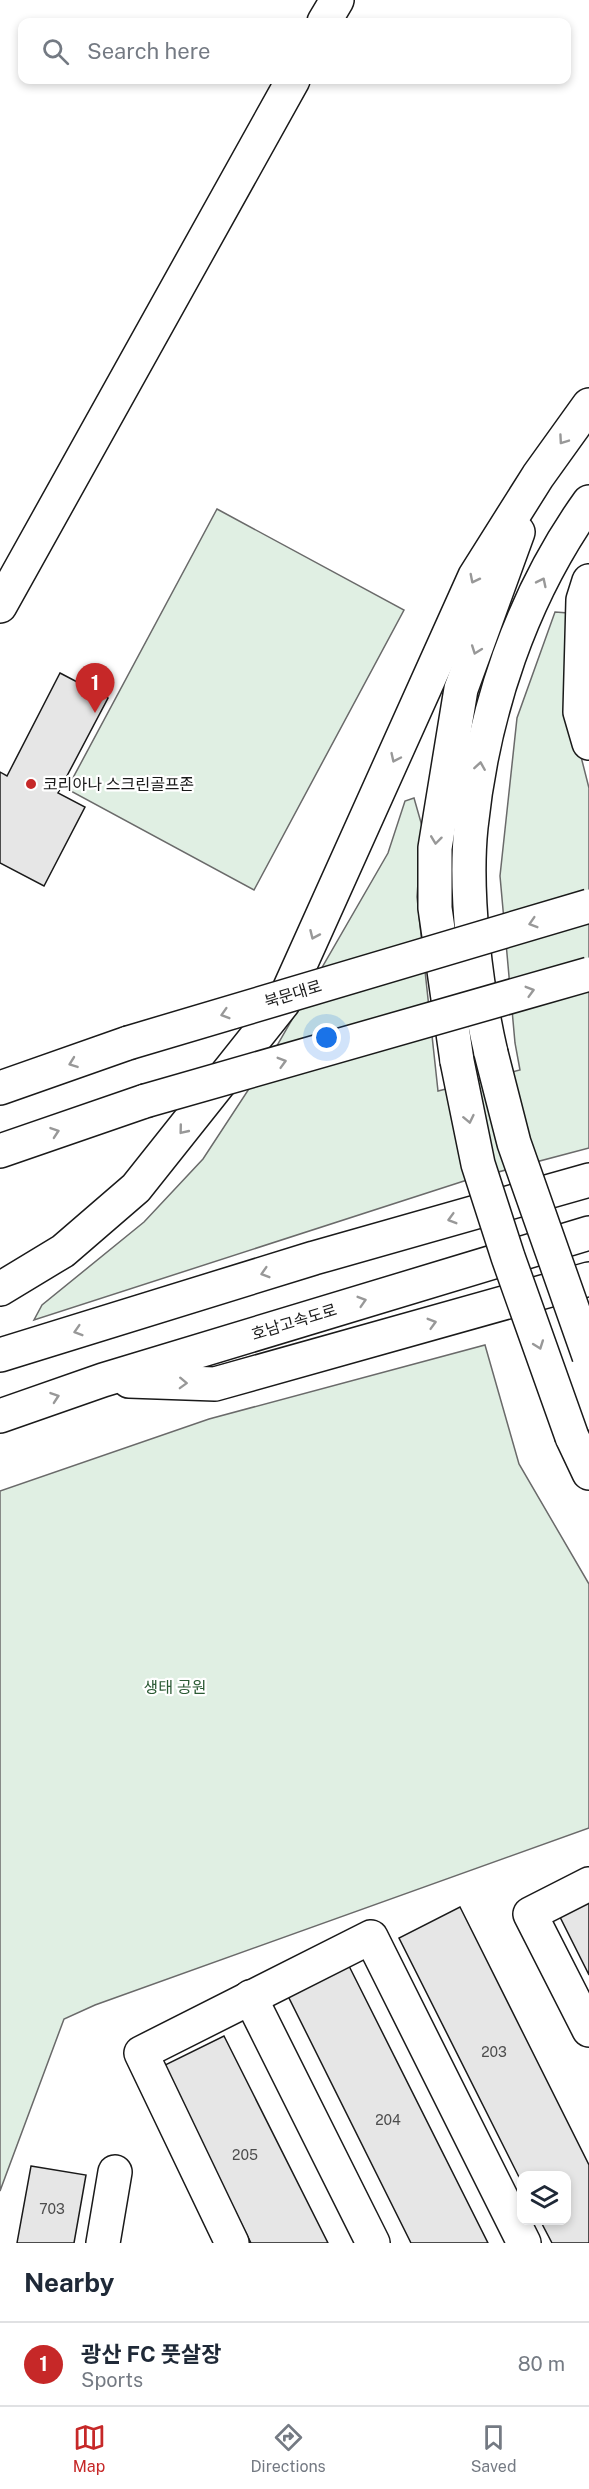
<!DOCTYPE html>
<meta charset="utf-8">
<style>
body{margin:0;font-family:"Public Sans","Noto Sans KR",sans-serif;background:#f6f6f7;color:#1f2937}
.controls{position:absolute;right:18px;bottom:18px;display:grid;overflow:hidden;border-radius:12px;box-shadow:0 3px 9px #0003}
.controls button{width:54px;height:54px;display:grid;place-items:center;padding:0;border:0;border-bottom:2px solid #e0e1e3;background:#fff;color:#1f2937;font:30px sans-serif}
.you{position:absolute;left:327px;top:1038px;width:21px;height:21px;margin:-15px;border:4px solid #fff;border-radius:50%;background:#1a73e8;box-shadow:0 0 0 9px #1a73e833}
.badge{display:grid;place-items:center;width:39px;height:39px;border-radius:50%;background:#c62828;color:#fff;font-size:20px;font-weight:700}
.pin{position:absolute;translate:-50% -50px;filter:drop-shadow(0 2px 3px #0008)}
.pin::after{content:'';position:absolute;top:32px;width:21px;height:18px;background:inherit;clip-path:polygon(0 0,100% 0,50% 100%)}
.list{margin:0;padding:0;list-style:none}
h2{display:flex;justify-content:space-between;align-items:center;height:78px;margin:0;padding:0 24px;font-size:26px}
h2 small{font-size:20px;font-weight:400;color:#747a83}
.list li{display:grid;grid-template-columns:39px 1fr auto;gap:18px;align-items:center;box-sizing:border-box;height:84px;padding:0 24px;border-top:2px solid #e0e1e3}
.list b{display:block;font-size:22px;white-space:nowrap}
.list p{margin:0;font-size:20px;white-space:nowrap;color:#747a83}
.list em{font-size:20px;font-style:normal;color:#747a83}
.icon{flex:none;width:33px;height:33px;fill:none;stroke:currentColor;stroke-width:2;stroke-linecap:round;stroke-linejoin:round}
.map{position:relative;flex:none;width:589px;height:2243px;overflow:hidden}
.search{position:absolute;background:#fff;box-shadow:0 3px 9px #0003;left:18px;right:18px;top:18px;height:66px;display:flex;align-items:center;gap:15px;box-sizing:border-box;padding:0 21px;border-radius:12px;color:#747a83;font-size:22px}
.sheet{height:162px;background:#fff}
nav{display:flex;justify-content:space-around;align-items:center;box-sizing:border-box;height:84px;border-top:2px solid #e0e1e3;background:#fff;font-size:16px;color:#747a83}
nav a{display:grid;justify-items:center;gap:3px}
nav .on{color:#c62828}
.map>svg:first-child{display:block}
.green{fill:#e0efe3;stroke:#6a6a6a;stroke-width:1.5}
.building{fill:#e6e6e6;stroke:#1a1a1a;stroke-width:1.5}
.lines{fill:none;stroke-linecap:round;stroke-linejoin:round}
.minor-casing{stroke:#1a1a1a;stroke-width:36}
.major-casing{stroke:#1a1a1a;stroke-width:36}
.highway-casing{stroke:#1a1a1a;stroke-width:36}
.minor{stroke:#fff;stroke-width:33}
.major{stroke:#fff;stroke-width:33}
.highway{stroke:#fff;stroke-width:33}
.major-bridge-casing{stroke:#1a1a1a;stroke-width:36;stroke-linecap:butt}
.highway-bridge-casing{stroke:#1a1a1a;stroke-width:36;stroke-linecap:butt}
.major-bridge{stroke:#fff;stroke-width:33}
.highway-bridge{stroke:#fff;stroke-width:33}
.oneway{stroke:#989898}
.poi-dot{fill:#c62828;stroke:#fff;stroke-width:2}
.labels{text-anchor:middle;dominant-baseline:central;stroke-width:4.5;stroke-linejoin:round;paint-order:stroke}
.number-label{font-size:14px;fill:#4d4d4d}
.poi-label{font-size:16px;fill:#1a1a1a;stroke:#fff;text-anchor:start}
.street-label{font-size:16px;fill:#1a1a1a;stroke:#fff}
.park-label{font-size:16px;fill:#2b5a34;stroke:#fff}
</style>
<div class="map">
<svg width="589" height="2243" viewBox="0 0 589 2243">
<rect width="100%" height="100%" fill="#fff"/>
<g class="green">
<path d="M 217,509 L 404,610 L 254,890 L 67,789 Z"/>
<path d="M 555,612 L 568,613 L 565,694 L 589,788 L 589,1148 L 464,1181 L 34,1320 L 42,1305 L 144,1222 L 203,1159 L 275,1049 L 388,853 L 405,801 L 414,798 L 422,826 L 417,897 L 438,1091 L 520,1070 L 515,1043 L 500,876 L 517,718 Z"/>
<path d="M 485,1345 L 519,1464 L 589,1584 L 589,1828 L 95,2005 L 64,2019 L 0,2191 L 0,1491 L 209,1419 Z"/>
</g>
<g class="building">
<path d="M 60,673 L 108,698 L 58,793 L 85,807 L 44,886 L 0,863 L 0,772 L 7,776 Z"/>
<path d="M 589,1902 L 589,1975 L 560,1917 Z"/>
<path d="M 460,1907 L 589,2165 L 589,2243 L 552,2243 L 540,2220 L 566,2220 L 566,2176 L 522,2176 L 522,2183 L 399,1938 Z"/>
<path d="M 349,1966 L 488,2243 L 411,2243 L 288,1996 Z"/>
<path d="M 224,2036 L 328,2243 L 251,2243 L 163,2066 Z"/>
<path d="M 31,2166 L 86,2175 L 74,2243 L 17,2243 Z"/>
</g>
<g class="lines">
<g class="minor-casing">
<g id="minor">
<path d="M 324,22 L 337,0"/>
<path d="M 0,606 L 293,80"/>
<path d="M 589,1884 L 530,1914 L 589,2030"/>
<path d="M 250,1997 L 373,2243"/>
<path d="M 103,2243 L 115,2172"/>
<path d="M 232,2243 L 141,2053 L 371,1937 L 524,2243"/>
</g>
</g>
<g class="major-casing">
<g id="major">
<path d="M 0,1088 L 128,1043"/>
<path d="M 0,1151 L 145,1101"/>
</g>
</g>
<g class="highway-casing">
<g id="highway">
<path d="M 589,581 L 583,600 L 580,712 L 589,743"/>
<path d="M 491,1053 C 476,988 464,894 471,827 C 483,712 521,597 589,502"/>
<path d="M 457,1061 L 435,908 L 435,848 L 461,689 L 518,532"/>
<path d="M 0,1289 L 63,1251 L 136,1188 L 283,1003 L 475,576 L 538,476 L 589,405"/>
<path d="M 0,1355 L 314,1258 L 589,1180"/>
<path d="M 129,1381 L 215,1384 L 589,1279"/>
<path d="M 0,1416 L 103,1380 L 589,1233"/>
<path d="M 572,1437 L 589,1473"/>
</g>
</g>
<use href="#minor" class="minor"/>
<use href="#major" class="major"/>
<use href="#highway" class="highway"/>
<g class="major-bridge-casing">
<g id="major-bridge">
<path d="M 128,1043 L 589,906"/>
<path d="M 145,1101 L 589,974"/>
</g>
</g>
<g class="highway-bridge-casing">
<g id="highway-bridge">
<path d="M 491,1053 L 514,1143 L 589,1356"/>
<path d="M 457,1061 L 478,1164 L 508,1257 L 572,1437"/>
</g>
</g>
<use href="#major-bridge" class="major-bridge"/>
<use href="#highway-bridge" class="highway-bridge"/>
</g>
<defs><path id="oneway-chevron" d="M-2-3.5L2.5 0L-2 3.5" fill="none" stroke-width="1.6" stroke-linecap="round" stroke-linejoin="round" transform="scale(1.5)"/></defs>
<g class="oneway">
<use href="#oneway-chevron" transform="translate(563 440) rotate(125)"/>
<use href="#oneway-chevron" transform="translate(474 579) rotate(117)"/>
<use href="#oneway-chevron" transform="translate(542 582) rotate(-64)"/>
<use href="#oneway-chevron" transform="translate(476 650) rotate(110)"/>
<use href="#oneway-chevron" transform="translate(395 758) rotate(115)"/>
<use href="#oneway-chevron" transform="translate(480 766) rotate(-81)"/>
<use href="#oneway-chevron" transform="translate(436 840) rotate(97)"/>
<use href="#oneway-chevron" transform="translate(533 923) rotate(163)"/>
<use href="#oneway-chevron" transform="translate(314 935) rotate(114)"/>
<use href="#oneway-chevron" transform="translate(530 991) rotate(-16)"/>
<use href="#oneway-chevron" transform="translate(225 1014) rotate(163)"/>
<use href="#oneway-chevron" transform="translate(282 1062) rotate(-16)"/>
<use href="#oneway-chevron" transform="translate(73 1063) rotate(160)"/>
<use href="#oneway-chevron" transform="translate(469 1119) rotate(78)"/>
<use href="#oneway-chevron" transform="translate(183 1130) rotate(129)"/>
<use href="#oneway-chevron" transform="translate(55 1132) rotate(-19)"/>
<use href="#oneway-chevron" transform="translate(452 1219) rotate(164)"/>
<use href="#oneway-chevron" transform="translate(265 1273) rotate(163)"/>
<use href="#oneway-chevron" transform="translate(362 1301) rotate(-17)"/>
<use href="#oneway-chevron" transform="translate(432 1323) rotate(-16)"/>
<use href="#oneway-chevron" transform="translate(78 1331) rotate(163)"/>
<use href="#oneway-chevron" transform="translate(539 1345) rotate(70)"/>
<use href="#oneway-chevron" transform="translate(183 1383) rotate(2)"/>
<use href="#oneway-chevron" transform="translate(55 1397) rotate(-19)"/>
</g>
<circle class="poi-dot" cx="31" cy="784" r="6"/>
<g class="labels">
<g class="number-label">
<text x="494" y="2052">203</text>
<text x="388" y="2120">204</text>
<text x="245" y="2155">205</text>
<text x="52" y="2209">703</text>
</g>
<g class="poi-label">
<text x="43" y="784">코리아나 스크린골프존</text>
</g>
<g class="street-label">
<text transform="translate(293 994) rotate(-17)">북문대로</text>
<text transform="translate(294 1322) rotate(-17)">호남고속도로</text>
</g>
<g class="park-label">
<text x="175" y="1687">생태 공원</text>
</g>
</g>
</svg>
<div class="controls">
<button><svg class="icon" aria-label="layers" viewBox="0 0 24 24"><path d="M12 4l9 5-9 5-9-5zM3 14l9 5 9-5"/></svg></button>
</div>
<div class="you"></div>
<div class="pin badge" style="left:95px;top:713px">1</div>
<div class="search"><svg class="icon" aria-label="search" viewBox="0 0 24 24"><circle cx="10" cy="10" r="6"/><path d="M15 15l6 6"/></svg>Search here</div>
</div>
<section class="sheet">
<h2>Nearby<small></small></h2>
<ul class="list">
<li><span class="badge">1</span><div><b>광산 FC 풋살장</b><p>Sports</p></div><em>80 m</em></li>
</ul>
</section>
<nav>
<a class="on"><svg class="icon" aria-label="map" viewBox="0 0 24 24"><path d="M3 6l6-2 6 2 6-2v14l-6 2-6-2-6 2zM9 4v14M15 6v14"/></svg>Map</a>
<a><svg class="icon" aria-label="directions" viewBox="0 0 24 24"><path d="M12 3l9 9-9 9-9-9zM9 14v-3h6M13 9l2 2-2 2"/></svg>Directions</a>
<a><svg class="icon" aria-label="saved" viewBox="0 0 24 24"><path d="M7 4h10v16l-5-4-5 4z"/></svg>Saved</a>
</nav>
